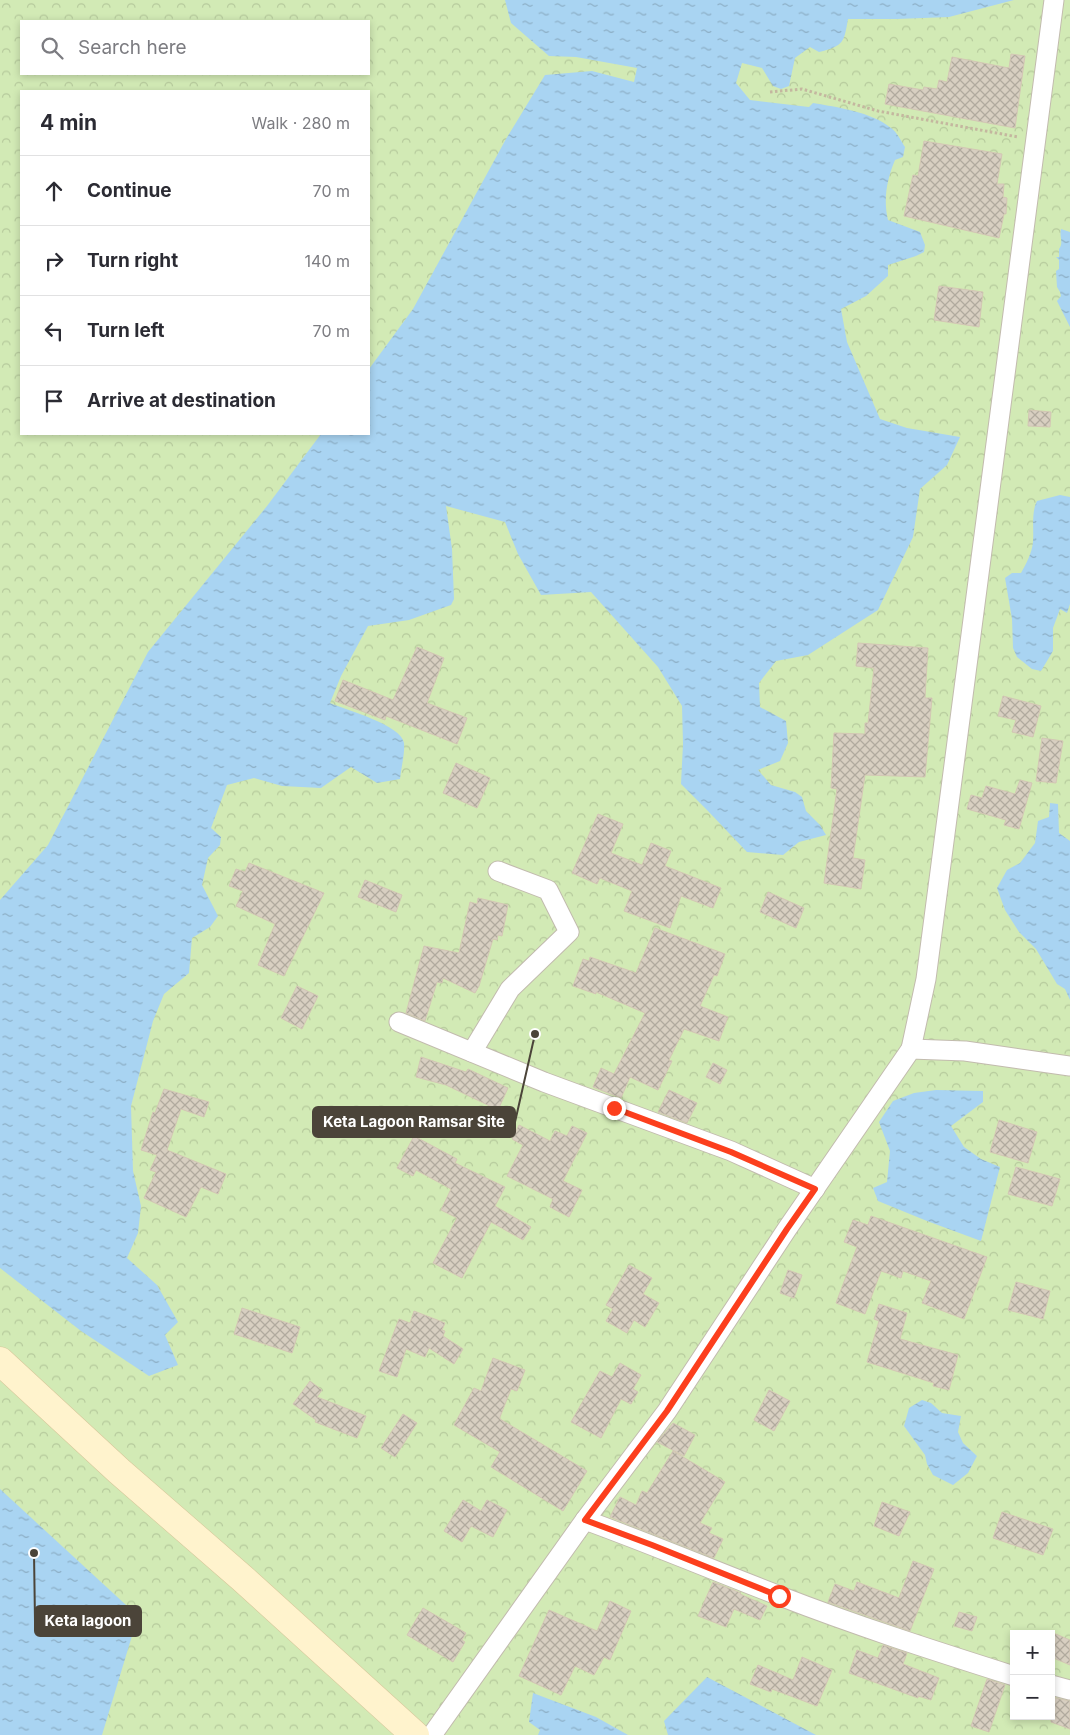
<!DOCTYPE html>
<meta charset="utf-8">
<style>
body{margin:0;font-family:Inter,sans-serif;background:#f2f2f3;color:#2b2b33}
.controls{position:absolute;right:15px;bottom:15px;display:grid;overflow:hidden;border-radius:0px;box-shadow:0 2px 8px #0003}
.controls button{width:45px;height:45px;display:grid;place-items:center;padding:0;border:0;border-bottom:1px solid #e1e1e2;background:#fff;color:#2b2b33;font:25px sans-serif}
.stop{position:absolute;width:15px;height:15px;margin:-11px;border:4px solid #fc3f1d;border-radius:50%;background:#fff}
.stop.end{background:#fc3f1d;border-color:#fff;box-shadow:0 1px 5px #0008}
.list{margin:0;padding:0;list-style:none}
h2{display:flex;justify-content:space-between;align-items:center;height:65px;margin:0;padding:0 20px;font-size:21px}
h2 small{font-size:16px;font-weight:400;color:#7c7c81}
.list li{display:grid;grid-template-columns:32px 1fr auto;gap:15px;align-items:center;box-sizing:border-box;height:70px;padding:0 20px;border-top:1px solid #e1e1e2}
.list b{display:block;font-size:19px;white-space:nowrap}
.list em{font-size:16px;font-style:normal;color:#7c7c81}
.icon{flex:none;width:28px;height:28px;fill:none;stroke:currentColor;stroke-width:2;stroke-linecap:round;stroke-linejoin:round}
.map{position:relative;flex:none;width:1070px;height:1735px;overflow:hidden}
.search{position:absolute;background:#fff;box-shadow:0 2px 8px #0003;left:20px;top:20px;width:350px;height:55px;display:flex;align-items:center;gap:12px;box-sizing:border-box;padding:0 18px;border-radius:0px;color:#7c7c81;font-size:19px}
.panel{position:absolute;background:#fff;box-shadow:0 2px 8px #0003;left:20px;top:90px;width:350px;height:345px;border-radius:0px}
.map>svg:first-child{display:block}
.park{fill:url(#park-crowns);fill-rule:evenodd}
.water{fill:url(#water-ripples)}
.building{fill:url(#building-cross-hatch);stroke:#d3c7b4}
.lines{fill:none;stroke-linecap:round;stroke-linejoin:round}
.street-casing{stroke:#c2bbae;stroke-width:21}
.secondary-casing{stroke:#d6c79b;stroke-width:29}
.path{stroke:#c4b79f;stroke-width:3;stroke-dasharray:2.5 2.5;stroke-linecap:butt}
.street{stroke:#fff;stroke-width:19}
.secondary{stroke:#fff3cd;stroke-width:28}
.route{stroke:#fc3f1d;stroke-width:6}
.leader{fill:none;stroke:#4b4439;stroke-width:2}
.callout-dot{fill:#4b4439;stroke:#fff;stroke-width:2}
.callout{fill:#4b4439;stroke:#4b4439;stroke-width:2}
.callout-label{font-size:15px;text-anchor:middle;font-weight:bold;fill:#fff}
</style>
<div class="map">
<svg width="1070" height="1735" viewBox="0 0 1070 1735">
<defs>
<pattern id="park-crowns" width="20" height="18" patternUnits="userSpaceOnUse" patternTransform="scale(1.25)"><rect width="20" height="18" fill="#d2eab5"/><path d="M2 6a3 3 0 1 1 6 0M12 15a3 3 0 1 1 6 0" fill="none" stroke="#b6ca9c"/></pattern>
<pattern id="water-ripples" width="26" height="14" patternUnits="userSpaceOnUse" patternTransform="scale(1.25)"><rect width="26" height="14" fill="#a9d4f2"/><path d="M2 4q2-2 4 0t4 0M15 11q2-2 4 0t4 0" fill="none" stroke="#8caec5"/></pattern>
<pattern id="building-cross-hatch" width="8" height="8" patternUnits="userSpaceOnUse" patternTransform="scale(1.25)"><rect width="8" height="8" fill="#d8cfc1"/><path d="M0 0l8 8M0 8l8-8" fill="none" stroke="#b1aa9e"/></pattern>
</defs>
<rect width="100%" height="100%" fill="#f6f3ec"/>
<path class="park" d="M 0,0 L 1070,0 L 1070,1735 L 0,1735 ZM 21,21 L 369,21 L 369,74 L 21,74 ZM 21,91 L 369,91 L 369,434 L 21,434 ZM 1014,1634 L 1051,1634 L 1051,1716 L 1014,1716 Z"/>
<g class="water">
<path d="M 505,0 L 1014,0 L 949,17 L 897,19 L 848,19 C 844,42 844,46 819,52 L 810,47 L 795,58 L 789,86 L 781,89 L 773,86 L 762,68 L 742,63 L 736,83 L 750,100 L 809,107 L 813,103 C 836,107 872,112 891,128 C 897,132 901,141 905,147 L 903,157 L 895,160 C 887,179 883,199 888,220 L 920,232 L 925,245 L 924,252 L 916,256 L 888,265 L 888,276 L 866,296 L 841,309 L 847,342 L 880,419 L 907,428 L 960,437 L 947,465 L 920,489 L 913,537 L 878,610 L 808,655 L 776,661 L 759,683 L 760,707 L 786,721 L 788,743 L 780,761 L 758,770 L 771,785 L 795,792 L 802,797 L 806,811 L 820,825 L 826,835 L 799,842 L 783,855 L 747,852 L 708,811 L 681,784 L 683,744 L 682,706 L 658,667 L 591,592 L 541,595 L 518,554 L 505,522 L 446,506 L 452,549 L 454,599 L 451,605 L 409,620 L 368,626 L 341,676 L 330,703 C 346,710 402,725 404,743 C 405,754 401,768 400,779 L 377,783 L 351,767 L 321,788 L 282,786 L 254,778 L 227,785 L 211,828 L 221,837 L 220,845 L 208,858 L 202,885 L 218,916 L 210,927 L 192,938 L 189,973 L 164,994 L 153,1021 L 131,1106 L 133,1171 L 141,1206 L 138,1233 L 127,1258 L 157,1285 L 178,1322 L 165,1335 L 178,1365 L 149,1376 L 81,1331 L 0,1268 L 0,900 L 48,845 L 148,652 L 267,506 L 321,434 L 369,434 L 369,369 L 413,309 L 506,139 L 545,75 L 592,71 L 634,82 L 637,68 L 576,57 L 549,56 L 511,23 Z"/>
<path d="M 1061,229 L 1070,232 L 1070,327 L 1057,301 L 1061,296 L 1060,292 L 1057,287 L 1056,271 L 1059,269 L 1059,260 L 1056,257 L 1059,257 L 1059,249 C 1064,242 1059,237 1061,229 Z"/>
<path d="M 1060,495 L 1070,497 L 1070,604 L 1067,613 L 1060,609 L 1053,628 L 1053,651 L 1041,671 L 1032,669 L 1017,657 L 1013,648 L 1012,619 L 1005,578 L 1012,573 L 1021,573 C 1026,564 1032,553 1033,542 C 1034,529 1031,513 1037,501 Z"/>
<path d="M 1050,803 L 1058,804 L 1059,833 L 1070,841 L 1070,1000 L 1065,989 L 1057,984 L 1036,949 L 1019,932 L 1005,910 L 997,888 L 1007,870 L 1020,863 L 1035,843 L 1038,821 L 1049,817 Z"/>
<path d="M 936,1090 L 983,1091 L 983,1102 L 951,1126 L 964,1147 L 981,1159 L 1000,1167 L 981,1241 L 927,1221 L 878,1201 L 873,1188 L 887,1182 L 890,1151 L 879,1122 L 893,1101 L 914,1093 Z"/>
<path d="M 922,1400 L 931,1403 L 942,1413 L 961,1416 L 958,1432 L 963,1443 L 977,1456 L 968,1473 L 953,1485 L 933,1475 L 927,1464 L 925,1455 L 904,1426 L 909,1408 Z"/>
<path d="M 0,1489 L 138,1616 L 102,1735 L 0,1735 Z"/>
<path d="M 707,1677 L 816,1735 L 668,1735 L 664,1721 Z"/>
<path d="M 533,1693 L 596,1717 L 628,1735 L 538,1735 L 540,1730 L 529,1722 Z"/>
</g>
<g class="building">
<path d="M 1011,54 L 1025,56 L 1015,128 L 885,104 L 889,84 L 923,90 L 924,87 L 937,89 L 939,80 L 947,82 L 952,57 L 1009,68 Z"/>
<path d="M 924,141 L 1002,154 L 997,184 L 1004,184 L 1003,197 L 1007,198 L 1006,214 L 1004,214 L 999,238 L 904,216 L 913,175 L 918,176 Z"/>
<path d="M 939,286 L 983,292 L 979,327 L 934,320 Z"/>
<path d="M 1029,410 L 1051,412 L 1050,427 L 1028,426 Z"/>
<path d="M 858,643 L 928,648 L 925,698 L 932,698 L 925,777 L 865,775 L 853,858 L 865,860 L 861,889 L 824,883 L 837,789 L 831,788 L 834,733 L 865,734 L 865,723 L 868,723 L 874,668 L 856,666 Z"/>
<path d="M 417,647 L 444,658 L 427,703 L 467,718 L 457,744 L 386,716 L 385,720 L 335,701 L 343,680 L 393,700 Z"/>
<path d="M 1003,696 L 1041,706 L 1033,737 L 1012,732 L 1016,720 L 998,716 Z"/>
<path d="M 1042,738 L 1063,741 L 1056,783 L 1036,781 Z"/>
<path d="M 456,763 L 490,778 L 477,808 L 443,793 Z"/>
<path d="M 1020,780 L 1032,783 L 1019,829 L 1004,825 L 1006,820 L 967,809 L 971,795 L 982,798 L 986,786 L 1015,794 Z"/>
<path d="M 598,814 L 623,824 L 611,853 L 642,865 L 651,843 L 671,851 L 665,866 L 721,888 L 713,908 L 681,896 L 670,928 L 624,911 L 632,891 L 600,878 L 597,884 L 572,873 Z"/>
<path d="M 249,863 L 324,893 L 284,976 L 258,965 L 275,924 L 236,906 L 243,891 L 229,886 L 236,869 L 245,872 Z"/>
<path d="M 365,880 L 402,895 L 396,912 L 358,897 Z"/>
<path d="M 768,892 L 804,908 L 796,928 L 760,912 Z"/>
<path d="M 478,898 L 508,905 L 502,936 L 498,935 L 497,940 L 493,939 L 479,986 L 475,993 L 443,978 L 442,983 L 437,982 L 425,1021 L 406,1013 L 424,946 L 459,953 L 470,902 L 477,904 Z"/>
<path d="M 655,928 L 725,954 L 717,976 L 714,975 L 700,1006 L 728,1017 L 719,1041 L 684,1029 L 669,1060 L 672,1061 L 658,1090 L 630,1077 L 621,1098 L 593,1087 L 601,1068 L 614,1074 L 645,1013 L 596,992 L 596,994 L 573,986 L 583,959 L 589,961 L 590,957 L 636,973 Z"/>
<path d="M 297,986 L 318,996 L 302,1029 L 281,1018 Z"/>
<path d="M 421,1057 L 466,1072 L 468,1069 L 508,1088 L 498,1110 L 446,1085 L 416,1077 Z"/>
<path d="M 713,1063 L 727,1070 L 720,1084 L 706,1077 Z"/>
<path d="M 164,1089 L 209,1102 L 204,1117 L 181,1109 L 167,1150 L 226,1174 L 218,1194 L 201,1187 L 186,1217 L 144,1198 L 156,1172 L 150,1170 L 157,1155 L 141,1150 L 153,1112 L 155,1113 Z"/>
<path d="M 669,1090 L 697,1103 L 687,1123 L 658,1112 Z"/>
<path d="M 999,1120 L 1037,1132 L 1028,1163 L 990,1152 Z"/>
<path d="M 519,1125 L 550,1141 L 555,1131 L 567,1136 L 572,1126 L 587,1133 L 563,1181 L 582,1190 L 569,1217 L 550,1207 L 553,1199 L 507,1176 L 523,1145 L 512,1139 Z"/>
<path d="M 414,1136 L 457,1159 L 455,1163 L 505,1187 L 495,1206 L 531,1227 L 523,1240 L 491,1222 L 462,1278 L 433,1263 L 457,1218 L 441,1210 L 451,1189 L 416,1170 L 413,1176 L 397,1168 Z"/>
<path d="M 1016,1167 L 1060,1179 L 1052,1206 L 1008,1194 Z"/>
<path d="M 871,1216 L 987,1257 L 964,1319 L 922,1303 L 931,1281 L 903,1271 L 901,1278 L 881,1271 L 865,1314 L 836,1303 L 857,1247 L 844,1242 L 853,1220 L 868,1225 Z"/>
<path d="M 629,1265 L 652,1278 L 643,1294 L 659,1303 L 645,1327 L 634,1320 L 627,1333 L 606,1321 L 613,1309 L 606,1305 Z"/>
<path d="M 788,1270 L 802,1275 L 794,1298 L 780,1293 Z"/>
<path d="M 1016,1282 L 1050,1291 L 1043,1319 L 1008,1310 Z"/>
<path d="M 879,1304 L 907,1313 L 900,1339 L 958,1355 L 949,1390 L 933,1386 L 934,1383 L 867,1362 L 879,1321 L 874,1319 Z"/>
<path d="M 242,1308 L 300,1327 L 292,1353 L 234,1334 Z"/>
<path d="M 414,1311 L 445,1323 L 442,1330 L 445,1331 L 443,1336 L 463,1349 L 454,1364 L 429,1348 L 425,1357 L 406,1349 L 397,1377 L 379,1371 L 399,1319 L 410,1323 Z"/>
<path d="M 493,1358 L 525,1370 L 517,1391 L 511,1389 L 500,1417 L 500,1419 L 587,1471 L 563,1511 L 491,1467 L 500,1452 L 454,1425 L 474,1388 L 481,1391 Z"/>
<path d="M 620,1363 L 641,1375 L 633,1389 L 638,1392 L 631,1404 L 621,1399 L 601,1438 L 571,1422 L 600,1371 L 612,1377 Z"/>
<path d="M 310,1381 L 322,1390 L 317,1397 L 366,1416 L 357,1438 L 315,1422 L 316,1420 L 293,1404 Z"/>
<path d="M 769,1390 L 790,1401 L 774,1431 L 754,1420 Z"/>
<path d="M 403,1414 L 417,1423 L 395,1457 L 381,1448 Z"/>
<path d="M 673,1423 L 695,1435 L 684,1456 L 657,1442 Z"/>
<path d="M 673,1451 L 725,1482 L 700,1523 L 712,1528 L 709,1533 L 723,1539 L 714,1558 L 610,1517 L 620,1497 L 636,1505 L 642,1491 L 647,1493 Z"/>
<path d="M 463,1500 L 481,1511 L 487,1500 L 507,1510 L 493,1537 L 471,1526 L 462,1542 L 444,1531 Z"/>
<path d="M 882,1502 L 910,1512 L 899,1536 L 874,1526 Z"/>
<path d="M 1002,1512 L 1053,1529 L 1043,1555 L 993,1538 Z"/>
<path d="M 913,1561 L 934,1569 L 910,1631 L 828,1602 L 835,1584 L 854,1591 L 857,1582 L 899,1598 Z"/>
<path d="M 713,1582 L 741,1593 L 740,1594 L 767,1606 L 760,1620 L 734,1609 L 726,1627 L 698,1616 Z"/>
<path d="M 610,1601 L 631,1611 L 610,1660 L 604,1657 L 594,1675 L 575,1666 L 561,1695 L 519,1676 L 549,1610 L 597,1631 Z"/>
<path d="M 423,1608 L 466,1633 L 462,1640 L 465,1642 L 453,1662 L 407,1635 Z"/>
<path d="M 959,1612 L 977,1617 L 972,1631 L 954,1626 Z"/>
<path d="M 1051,1632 L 1070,1640 L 1070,1665 L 1051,1657 Z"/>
<path d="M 883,1645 L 907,1653 L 903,1664 L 939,1678 L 931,1700 L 918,1696 L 918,1698 L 849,1673 L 857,1650 L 878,1658 Z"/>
<path d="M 802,1657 L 832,1670 L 817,1706 L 772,1689 L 771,1692 L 750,1684 L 758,1665 L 793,1680 Z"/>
<path d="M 987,1679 L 1005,1685 L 989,1732 L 971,1726 Z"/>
<path d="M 1051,1697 L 1070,1701 L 1070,1729 L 1051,1722 Z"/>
</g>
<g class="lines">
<g class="street-casing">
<g id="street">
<path d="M 399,1022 L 544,1082 L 731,1151 L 815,1189"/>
<path d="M 911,1049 L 926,979 L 1054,0"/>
<path d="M 472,1052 L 510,989 L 569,932 L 548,890 L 498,871"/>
<path d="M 585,1520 C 651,1544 715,1571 780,1596 C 857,1626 935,1651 1014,1676"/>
<path d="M 1051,1685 L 1070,1690"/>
<path d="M 432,1735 L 585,1520 L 667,1411 L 787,1229 L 911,1049 L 965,1051 L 1070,1066"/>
</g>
</g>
<g class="secondary-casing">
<path id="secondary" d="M 0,1361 L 119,1471 L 242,1578 L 415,1735"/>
</g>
<path class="path" d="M 770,92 L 802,89 L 878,111 L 1018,137"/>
<use href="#street" class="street"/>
<use href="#secondary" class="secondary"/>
</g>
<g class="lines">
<path class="route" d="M 614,1108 L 731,1152 L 815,1189 L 787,1229 L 667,1411 L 585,1520 L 652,1545 L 779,1596"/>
</g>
<path class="leader" d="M535 1034L515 1122M34 1553L35 1621"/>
<g class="callout-dot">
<circle cx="535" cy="1034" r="5"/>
<circle cx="34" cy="1553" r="5"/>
</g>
<g class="callout">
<rect x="313" y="1107" width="202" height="30" rx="5"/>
<rect x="35" y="1606" width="106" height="30" rx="5"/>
</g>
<g class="callout-label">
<text x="414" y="1127">Keta Lagoon Ramsar Site</text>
<text x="88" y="1626">Keta lagoon</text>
</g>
</svg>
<div class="controls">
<button>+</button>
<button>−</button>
</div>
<div class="stop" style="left:779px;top:1596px"></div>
<div class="stop end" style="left:614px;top:1108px"></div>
<div class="search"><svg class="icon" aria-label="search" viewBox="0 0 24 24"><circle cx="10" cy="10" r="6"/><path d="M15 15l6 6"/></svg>Search here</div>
<section class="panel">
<h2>4 min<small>Walk · 280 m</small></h2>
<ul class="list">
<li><svg class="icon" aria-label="ahead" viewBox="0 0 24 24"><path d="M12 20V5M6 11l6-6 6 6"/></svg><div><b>Continue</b></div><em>70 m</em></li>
<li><svg class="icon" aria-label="right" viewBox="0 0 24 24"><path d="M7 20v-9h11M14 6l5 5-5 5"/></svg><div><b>Turn right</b></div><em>140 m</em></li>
<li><svg class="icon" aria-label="left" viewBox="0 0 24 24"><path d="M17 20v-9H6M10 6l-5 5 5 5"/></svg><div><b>Turn left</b></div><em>70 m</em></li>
<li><svg class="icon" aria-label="arrive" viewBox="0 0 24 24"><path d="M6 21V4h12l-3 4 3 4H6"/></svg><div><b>Arrive at destination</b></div></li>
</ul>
</section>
</div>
